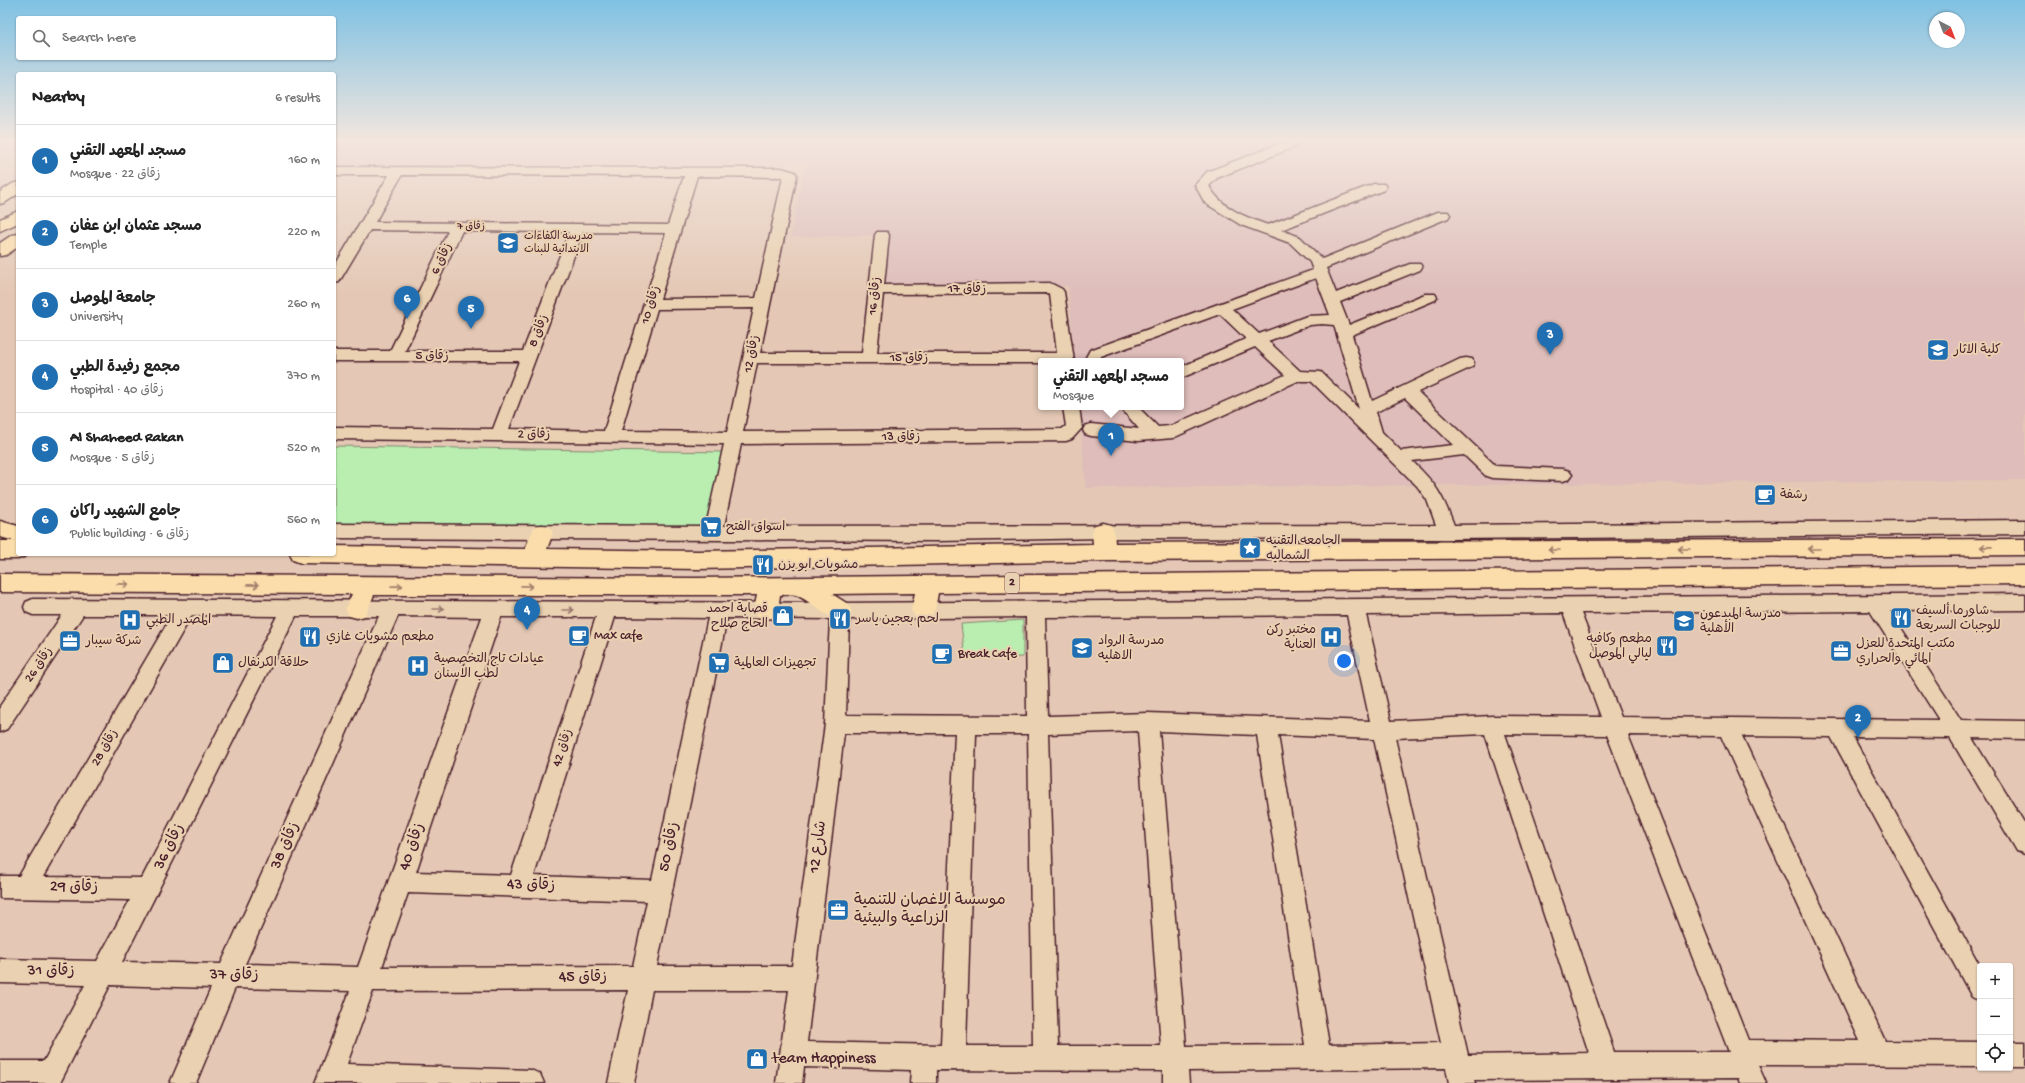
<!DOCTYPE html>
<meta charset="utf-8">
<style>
body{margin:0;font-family:"Gochi Hand","Playpen Sans Arabic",sans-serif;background:#f6f6f6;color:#222}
.controls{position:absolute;right:12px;bottom:12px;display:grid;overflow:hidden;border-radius:4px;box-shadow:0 1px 3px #0004}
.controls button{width:36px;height:36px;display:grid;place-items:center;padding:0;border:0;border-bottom:1px solid #e0e0e0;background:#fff;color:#222;font:20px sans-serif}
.compass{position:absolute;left:1929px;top:12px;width:36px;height:36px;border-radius:50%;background:#fff;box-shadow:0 1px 3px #0004;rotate:138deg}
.you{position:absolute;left:1344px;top:661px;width:14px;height:14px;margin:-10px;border:3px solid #fff;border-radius:50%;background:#1a73e8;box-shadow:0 0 0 6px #1a73e833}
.badge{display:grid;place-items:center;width:26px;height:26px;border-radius:50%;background:#1f6fb2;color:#fff;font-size:13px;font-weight:700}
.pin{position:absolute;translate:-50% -33px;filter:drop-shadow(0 1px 2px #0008)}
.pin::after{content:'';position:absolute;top:21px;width:14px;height:12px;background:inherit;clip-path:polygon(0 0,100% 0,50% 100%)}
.popup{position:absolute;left:1038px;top:358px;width:146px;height:52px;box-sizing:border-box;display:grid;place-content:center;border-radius:4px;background:#fff;filter:drop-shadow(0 1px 3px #0005);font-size:13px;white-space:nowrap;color:#767676}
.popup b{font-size:15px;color:#222}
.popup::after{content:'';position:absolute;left:50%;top:100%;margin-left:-8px;border:8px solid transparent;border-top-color:#fff}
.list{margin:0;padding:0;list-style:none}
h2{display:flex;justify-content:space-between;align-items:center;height:52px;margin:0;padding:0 16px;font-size:17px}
h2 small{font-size:13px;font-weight:400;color:#767676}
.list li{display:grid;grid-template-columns:26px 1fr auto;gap:12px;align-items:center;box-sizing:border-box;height:72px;padding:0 16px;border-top:1px solid #e0e0e0}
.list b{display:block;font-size:15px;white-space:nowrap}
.list p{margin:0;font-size:13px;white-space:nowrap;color:#767676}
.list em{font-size:13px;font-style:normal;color:#767676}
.icon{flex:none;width:22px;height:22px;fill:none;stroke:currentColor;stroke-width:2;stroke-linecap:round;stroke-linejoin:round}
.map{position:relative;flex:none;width:2025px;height:1083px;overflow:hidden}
.search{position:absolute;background:#fff;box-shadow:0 1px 3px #0004;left:16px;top:16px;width:320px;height:44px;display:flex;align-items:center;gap:10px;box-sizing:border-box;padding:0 14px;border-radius:4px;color:#767676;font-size:15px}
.panel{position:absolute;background:#fff;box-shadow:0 1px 3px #0004;left:16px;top:72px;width:320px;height:484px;border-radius:4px}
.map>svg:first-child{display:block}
.built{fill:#debdba}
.green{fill:#b9eeb0;stroke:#82866e}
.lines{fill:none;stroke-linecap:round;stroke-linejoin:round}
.minor-casing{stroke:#4a1f2b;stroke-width:3}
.highway-casing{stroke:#4a1f2b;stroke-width:3}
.minor{fill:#e9d1b1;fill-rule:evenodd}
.highway{fill:#faddab;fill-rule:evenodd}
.oneway{stroke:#a27e6b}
.oneway2{stroke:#9a786e}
.labels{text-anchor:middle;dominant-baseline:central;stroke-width:4;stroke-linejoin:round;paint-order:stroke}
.far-street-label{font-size:11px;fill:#4a1f2b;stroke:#e9d1b1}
.far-poi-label{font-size:11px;fill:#4a1f2b;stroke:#e9d1b1;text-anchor:start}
.shield{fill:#e9d1b1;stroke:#7a5453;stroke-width:1}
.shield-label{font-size:12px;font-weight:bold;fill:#4a1f2b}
.street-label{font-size:13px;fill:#4a1f2b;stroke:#e9d1b1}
.poi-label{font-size:13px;fill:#4a1f2b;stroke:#e9d1b1;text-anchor:start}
.near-street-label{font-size:16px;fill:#4a1f2b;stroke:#e9d1b1}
.near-poi-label{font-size:16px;fill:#4a1f2b;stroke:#e9d1b1;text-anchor:start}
</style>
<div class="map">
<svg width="2025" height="1083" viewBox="0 0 2025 1083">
<rect width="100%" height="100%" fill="#e4c8b5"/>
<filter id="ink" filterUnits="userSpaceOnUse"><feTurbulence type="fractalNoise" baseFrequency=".025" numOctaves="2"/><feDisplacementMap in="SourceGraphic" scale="8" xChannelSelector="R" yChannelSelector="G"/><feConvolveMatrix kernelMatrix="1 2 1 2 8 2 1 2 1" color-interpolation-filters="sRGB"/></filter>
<g filter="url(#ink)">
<path class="built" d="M 337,142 L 2025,142 L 2025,480 L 1086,488 L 1079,407 L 1181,407 L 1181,361 L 1075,361 L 1068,286 L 877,286 L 882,235 L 790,237 L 806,164 L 334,166 L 334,146 Z"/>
<g class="green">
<path d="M 334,446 L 723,452 L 711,527 L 334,526 Z"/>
<path d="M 1023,620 L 1023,657 L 965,659 L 961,624 Z"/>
</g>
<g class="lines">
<g class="minor-casing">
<g id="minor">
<path d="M 1284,142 L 1301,142 L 1299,145 L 1217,178 L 1209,186 C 1221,208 1245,217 1268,225 L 1374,184 L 1384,184 L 1386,187 L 1384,190 L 1281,230 L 1300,237 L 1322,259 L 1438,212 L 1448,212 L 1450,215 L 1448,218 L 1326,268 L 1336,293 L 1410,264 L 1420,264 L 1422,267 L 1420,270 L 1340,302 L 1349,325 L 1425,294 L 1435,294 L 1437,297 L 1435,300 L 1352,335 L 1372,401 L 1460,359 L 1466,358 L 1472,359 L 1474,363 L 1472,367 L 1418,392 L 1496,466 L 1563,469 L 1569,471 L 1572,475 L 1569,479 L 1563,481 L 1492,478 L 1486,476 L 1464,455 L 1412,461 C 1436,484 1442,494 1454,525 L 2025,520 L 2025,534 L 1448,539 L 1103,538 L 937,541 L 334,538 L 334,524 L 706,526 L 724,444 L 334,439 L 334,427 L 493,429 L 519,361 L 334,361 L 334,351 L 390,351 L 448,231 L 370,230 L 339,282 L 334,283 L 334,267 L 389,175 L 334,175 L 334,167 L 781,168 L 795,172 L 797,175 L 760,353 L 862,353 L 875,235 L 877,232 L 887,232 L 889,235 L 884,285 L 1050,283 L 1062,289 L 1064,292 L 1074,361 L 1041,361 L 1041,363 L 757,363 L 743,432 L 1062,429 L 1066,426 L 1063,407 L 1079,407 L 1082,428 L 1072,439 L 1066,441 L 741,444 L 724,526 L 1436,525 L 1427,500 L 1417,486 L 1311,381 L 1298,381 L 1173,438 L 1138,441 L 1091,436 L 1085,434 L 1083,430 L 1085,426 L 1091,424 L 1139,429 L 1120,407 L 1138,407 L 1158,427 L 1170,426 L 1285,375 L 1255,347 L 1181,378 L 1181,367 L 1246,339 L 1220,314 L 1101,357 L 1100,361 L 1084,361 L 1090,350 L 1313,270 L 1310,262 L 1290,243 L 1241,225 L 1205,203 L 1195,185 L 1207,172 ZM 402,175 L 684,176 L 668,225 L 375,222 ZM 697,176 L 783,177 L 756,298 L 660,299 ZM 462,231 L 569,232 L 523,351 L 405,351 ZM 583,232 L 666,233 L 604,431 L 509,429 ZM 1316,278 L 1330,315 L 1307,316 L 1259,334 L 1232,309 ZM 1047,293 L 1050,294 L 1057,353 L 877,353 L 883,294 ZM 754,308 L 727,432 L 621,431 L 657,309 ZM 1322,324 L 1334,325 L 1359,409 L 1321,372 L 1300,371 L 1268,341 L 1310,325 ZM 1405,398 L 1453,445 L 1401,451 L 1382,432 L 1376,412 Z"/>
<path d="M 2025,594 L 2025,610 L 1890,611 L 1961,720 L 2025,721 L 2025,739 L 1972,738 L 2025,824 L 2025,854 L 2017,851 L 1950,738 L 1853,737 L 1980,966 L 1980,1001 L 1972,997 L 1831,737 L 1742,736 L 1885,1041 L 1980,1042 L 1980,1066 L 1758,1065 L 1766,1083 L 1740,1083 L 1738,1078 L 1474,1080 L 1475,1083 L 1449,1083 L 1446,1068 L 1188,1071 L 1189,1083 L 1163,1083 L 1163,1071 L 936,1070 L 936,1083 L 910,1083 L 911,1070 L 804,1067 L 802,1083 L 776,1083 L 789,990 L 652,990 L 634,1083 L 608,1083 L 628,990 L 373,991 L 347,1064 L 531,1070 L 540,1074 L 544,1083 L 315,1083 L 350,991 L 235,988 L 196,1083 L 170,1083 L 211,988 L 110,985 L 60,1083 L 0,1083 L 0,1061 L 44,1061 L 85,985 L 0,983 L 0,959 L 97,961 L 130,900 L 0,898 L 0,876 L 19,876 L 172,615 L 83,615 L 7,729 L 0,732 L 0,706 L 62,615 L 33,615 L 26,612 L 24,607 L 26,602 L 33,599 L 840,603 ZM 1870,611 L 1939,720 L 1621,717 L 1581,613 ZM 1563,613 L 1601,717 L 1492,716 L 1391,721 L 1366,615 ZM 192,615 L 277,616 L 142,878 L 43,877 ZM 1347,615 L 1370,721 L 1148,713 L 1048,716 L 1045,617 ZM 296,616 L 379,616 L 221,964 L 122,962 ZM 398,616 L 482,617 L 358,967 L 245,964 ZM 501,617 L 596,617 L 511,875 L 416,872 ZM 615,617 L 708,618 L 652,880 L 534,876 ZM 1026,617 L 1027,716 L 846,715 L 849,619 ZM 727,618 L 830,619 L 825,724 L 792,966 L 657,966 ZM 1138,731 L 1161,1046 L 1058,1046 L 1048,734 ZM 1159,731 L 1257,735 L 1305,1045 L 1186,1046 ZM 844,733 L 955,733 L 941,1045 L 807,1042 ZM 976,734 L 1028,734 L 1033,1046 L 966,1046 ZM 1485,734 L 1589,1053 L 1468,1055 L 1395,738 ZM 1505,734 L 1607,735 L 1729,1052 L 1614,1052 ZM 1278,735 L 1374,739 L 1441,1043 L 1329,1045 ZM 1628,735 L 1721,736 L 1860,1041 L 1748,1040 ZM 408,893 L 647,901 L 633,966 L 382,967 Z"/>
<rect x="2010" y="1042" width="15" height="24"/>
</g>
</g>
<g class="highway-casing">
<g id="highway">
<path d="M 18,182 L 18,194 L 6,202 L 0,204 L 0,192 L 12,184 Z"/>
<path d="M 18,211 L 18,223 L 0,231 L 0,219 Z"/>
<path d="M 18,234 L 18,247 L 6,255 L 0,256 L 0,243 L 12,235 Z"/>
<path d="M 0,521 L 18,526 L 18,554 L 27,554 L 26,556 L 18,559 L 0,559 L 0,541 L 15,541 L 0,537 Z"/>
<path d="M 1103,523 L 1111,525 L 1114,531 L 1115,543 L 2025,539 L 2025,555 L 1105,561 L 698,569 L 301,563 L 293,560 L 290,554 L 334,554 L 334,546 L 525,549 L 534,527 L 542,525 L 550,527 L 553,533 L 547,549 L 698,551 L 1093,544 L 1092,531 L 1095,525 Z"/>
<path d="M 2025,566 L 2025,584 L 938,593 L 935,610 L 931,617 L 923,619 L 915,617 L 911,610 L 915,593 L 832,594 L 848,604 L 852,611 L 848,618 C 828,624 814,602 796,595 C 791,594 785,595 780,595 L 778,610 L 774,617 L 766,619 L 758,617 L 754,610 L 757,595 L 374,595 L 365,616 L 357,618 L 349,616 L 345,609 L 352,594 L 0,592 L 0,574 L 696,578 Z"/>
</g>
</g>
<use href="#minor" class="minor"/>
<use href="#highway" class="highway"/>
</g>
<defs><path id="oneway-shaft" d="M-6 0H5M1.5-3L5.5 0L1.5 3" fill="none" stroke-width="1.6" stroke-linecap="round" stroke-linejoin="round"/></defs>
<g class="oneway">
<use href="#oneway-shaft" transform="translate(1986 547) rotate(179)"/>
<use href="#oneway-shaft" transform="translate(1684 549) rotate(180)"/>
<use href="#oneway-shaft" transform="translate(1814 549) rotate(180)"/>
<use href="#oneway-shaft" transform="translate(1554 550) rotate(180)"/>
<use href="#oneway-shaft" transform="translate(123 584) rotate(1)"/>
<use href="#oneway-shaft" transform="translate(253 585) rotate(1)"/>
<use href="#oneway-shaft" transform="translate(397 586) rotate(-1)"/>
<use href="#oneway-shaft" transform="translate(527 586) rotate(1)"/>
</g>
<g class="oneway2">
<use href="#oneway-shaft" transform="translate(438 609)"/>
<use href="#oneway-shaft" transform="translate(568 610)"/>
</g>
</g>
<linearGradient id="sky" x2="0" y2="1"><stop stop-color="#7fc1e3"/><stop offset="0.48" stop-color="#f3e6de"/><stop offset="1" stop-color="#f3e6de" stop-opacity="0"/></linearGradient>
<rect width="2025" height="293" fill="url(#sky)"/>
<defs>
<g id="school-square" transform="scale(1.15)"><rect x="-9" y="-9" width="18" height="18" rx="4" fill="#1f6fb2" stroke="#e9d1b1"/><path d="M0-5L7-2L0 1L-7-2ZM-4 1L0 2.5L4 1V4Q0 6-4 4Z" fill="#fff"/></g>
<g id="university-square" transform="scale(1.15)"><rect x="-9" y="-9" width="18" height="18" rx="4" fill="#1f6fb2" stroke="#e9d1b1"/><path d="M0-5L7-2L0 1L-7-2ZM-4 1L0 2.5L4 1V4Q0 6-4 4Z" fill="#fff"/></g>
<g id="cafe-square" transform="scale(1.15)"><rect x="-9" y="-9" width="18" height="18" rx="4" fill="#1f6fb2" stroke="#e9d1b1"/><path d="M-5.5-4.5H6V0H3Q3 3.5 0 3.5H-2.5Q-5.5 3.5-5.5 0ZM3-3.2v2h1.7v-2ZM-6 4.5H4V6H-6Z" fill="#fff"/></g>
<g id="supermarket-square" transform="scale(1.15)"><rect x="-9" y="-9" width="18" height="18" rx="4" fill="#1f6fb2" stroke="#e9d1b1"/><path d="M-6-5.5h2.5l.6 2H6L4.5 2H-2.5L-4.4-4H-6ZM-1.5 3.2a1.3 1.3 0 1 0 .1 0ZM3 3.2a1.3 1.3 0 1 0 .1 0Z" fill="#fff"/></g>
<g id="sight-square" transform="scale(1.15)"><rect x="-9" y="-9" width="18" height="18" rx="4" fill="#1f6fb2" stroke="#e9d1b1"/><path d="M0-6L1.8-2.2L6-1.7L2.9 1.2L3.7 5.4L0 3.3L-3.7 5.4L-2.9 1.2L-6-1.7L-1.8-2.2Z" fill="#fff"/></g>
<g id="restaurant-square" transform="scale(1.15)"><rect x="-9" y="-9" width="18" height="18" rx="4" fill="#1f6fb2" stroke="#e9d1b1"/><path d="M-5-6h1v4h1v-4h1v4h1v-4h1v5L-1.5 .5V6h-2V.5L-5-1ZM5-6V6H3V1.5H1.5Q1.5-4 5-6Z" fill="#fff"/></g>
<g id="shop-square" transform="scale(1.15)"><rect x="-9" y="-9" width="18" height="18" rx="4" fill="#1f6fb2" stroke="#e9d1b1"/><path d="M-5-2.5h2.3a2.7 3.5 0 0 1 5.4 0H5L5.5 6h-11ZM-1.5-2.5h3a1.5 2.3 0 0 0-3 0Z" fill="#fff"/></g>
<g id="hospital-square" transform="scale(1.15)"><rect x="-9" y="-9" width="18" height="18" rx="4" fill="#1f6fb2" stroke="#e9d1b1"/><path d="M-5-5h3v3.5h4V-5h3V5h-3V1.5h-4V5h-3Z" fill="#fff"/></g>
<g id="office-square" transform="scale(1.15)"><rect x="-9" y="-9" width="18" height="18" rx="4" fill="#1f6fb2" stroke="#e9d1b1"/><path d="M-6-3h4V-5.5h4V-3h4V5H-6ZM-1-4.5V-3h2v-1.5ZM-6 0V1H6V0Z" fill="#fff"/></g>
</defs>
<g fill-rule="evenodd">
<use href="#school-square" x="508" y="243"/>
<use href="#university-square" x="1938" y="350"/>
<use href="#cafe-square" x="1765" y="495"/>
<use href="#supermarket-square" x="711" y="527"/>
<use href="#sight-square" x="1250" y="548"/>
<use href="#restaurant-square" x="763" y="565"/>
<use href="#shop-square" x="783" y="616"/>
<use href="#restaurant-square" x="1901" y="618"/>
<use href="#restaurant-square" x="840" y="619"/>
<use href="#hospital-square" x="130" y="620"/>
<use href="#school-square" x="1684" y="621"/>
<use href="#cafe-square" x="579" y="636"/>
<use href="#restaurant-square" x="310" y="637"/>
<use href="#hospital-square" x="1331" y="637"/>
<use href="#office-square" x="70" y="641"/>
<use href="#restaurant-square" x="1667" y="646"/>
<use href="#school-square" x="1082" y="648"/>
<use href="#office-square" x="1841" y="651"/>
<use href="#cafe-square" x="942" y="654"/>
<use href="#shop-square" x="223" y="663"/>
<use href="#supermarket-square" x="719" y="663"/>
<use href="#hospital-square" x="418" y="666"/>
<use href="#office-square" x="838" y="910"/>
<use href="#shop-square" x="757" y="1059"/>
</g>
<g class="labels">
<g class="far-street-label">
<text transform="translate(471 227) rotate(1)">زقاق 7</text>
</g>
<g class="far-poi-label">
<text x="524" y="237">مدرسة الكفاءات<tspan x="524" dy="13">الابتدائية للبنات</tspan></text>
</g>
<rect class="shield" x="1005" y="573" width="14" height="20" rx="3"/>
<g class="shield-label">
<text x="1012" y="583">2</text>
</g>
<g class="street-label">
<text transform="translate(442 259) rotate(-64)">زقاق 6</text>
<text x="967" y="289">زقاق 17</text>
<text transform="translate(875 296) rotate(-84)">زقاق 16</text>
<text transform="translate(651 305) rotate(-73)">زقاق 10</text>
<text transform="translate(539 331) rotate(-69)">زقاق 8</text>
<text transform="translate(752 354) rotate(-79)">زقاق 12</text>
<text x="432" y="356">زقاق 5</text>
<text x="909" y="358">زقاق 15</text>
<text transform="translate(534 435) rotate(1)">زقاق 2</text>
<text x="901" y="437">زقاق 13</text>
<text transform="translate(39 665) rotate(-56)">زقاق 26</text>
<text transform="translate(105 748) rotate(-60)">زقاق 28</text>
<text transform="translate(563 748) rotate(-72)">زقاق 42</text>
</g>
<g class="poi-label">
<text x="1954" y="350">كلية الاثار</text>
<text x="1780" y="495">رشفة</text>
<text x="726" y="527">اسواق الفتح</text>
<text x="1266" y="541">الجامعه التقنيه<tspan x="1266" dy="15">الشماليه</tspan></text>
<text x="778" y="565">مشويات ابو يزن</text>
<text x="768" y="609" text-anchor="end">قصابة احمد<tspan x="768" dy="15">الحاج صلاح</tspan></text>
<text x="1916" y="611">شاورما ألسيف<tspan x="1916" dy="15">للوجبات السريعة</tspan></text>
<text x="1700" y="614">مدرسة المبدعون<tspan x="1700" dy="15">الأهلية</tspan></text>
<text x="856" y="619">لحم بعجين ياسر</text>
<text x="146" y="620">المصدر الطبي</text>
<text x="1316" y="630" text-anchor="end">مختبر ركن<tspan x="1316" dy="15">العناية</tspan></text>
<text x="594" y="636">Max cafe</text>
<text x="326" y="637">مطعم مشويات غازي</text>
<text x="1652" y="639" text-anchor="end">مطعم وكافيه<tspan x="1652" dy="15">ليالي الموصل</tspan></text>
<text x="86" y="641">شركة سيبار</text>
<text x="1098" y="641">مدرسة الرواد<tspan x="1098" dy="15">الاهليه</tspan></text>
<text x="1856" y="644">مكتب المتحدة للعزل<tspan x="1856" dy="15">المائي والحراري</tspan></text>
<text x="958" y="654">Break Cafe</text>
<text x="434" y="659">عيادات تاج التخصصية<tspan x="434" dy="15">لطب الاسنان</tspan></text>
<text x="238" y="663">حلاقة الكرنفال</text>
<text x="734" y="663">تجهيزات العالمية</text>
</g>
<g class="near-street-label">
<text transform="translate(286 846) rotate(-66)">زقاق 38</text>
<text transform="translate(170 847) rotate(-63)">زقاق 36</text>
<text transform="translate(413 847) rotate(-71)">زقاق 40</text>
<text transform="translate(670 847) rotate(-78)">زقاق 50</text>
<text transform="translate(819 847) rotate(-82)">شارع 12</text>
<text transform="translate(531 886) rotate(2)">زقاق 43</text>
<text transform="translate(74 888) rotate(1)">زقاق 29</text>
<text transform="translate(51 972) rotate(1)">زقاق 31</text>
<text transform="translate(234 976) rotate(1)">زقاق 37</text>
<text x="583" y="978">زقاق 45</text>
</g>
<g class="near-poi-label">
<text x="854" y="901">موسسة الاغصان للتنمية<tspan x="854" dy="18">الزراعية والبيئية</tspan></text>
<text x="772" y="1059">team Happiness</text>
</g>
</g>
</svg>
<div class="controls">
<button>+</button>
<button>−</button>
<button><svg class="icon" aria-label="locate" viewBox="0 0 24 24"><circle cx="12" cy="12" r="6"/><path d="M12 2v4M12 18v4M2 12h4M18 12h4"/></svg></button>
</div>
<svg class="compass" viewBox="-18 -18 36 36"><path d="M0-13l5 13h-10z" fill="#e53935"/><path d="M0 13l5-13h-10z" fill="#767676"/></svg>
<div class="you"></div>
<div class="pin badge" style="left:1111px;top:456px">1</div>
<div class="popup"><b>مسجد المعهد التقني</b>Mosque</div>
<div class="pin badge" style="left:1858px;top:738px">2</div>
<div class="pin badge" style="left:1550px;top:355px">3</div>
<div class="pin badge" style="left:527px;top:630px">4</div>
<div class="pin badge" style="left:471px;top:329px">5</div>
<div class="pin badge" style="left:407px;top:319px">6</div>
<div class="search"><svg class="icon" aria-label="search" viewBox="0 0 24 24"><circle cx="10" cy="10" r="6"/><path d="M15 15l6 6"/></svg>Search here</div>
<section class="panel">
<h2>Nearby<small>6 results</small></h2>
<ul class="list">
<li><span class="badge">1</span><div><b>مسجد المعهد التقني</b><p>Mosque · زقاق 22</p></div><em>160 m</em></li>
<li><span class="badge">2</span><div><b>مسجد عثمان ابن عفان</b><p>Temple</p></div><em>220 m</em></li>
<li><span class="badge">3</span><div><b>جامعة الموصل</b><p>University</p></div><em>260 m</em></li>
<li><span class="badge">4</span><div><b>مجمع رفيدة الطبي</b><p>Hospital · زقاق 40</p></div><em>370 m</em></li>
<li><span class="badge">5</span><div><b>Al Shaheed Rakan</b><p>Mosque · زقاق 5</p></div><em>520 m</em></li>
<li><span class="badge">6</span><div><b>جامع الشهيد راكان</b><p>Public building · زقاق 6</p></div><em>560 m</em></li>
</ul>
</section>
</div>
